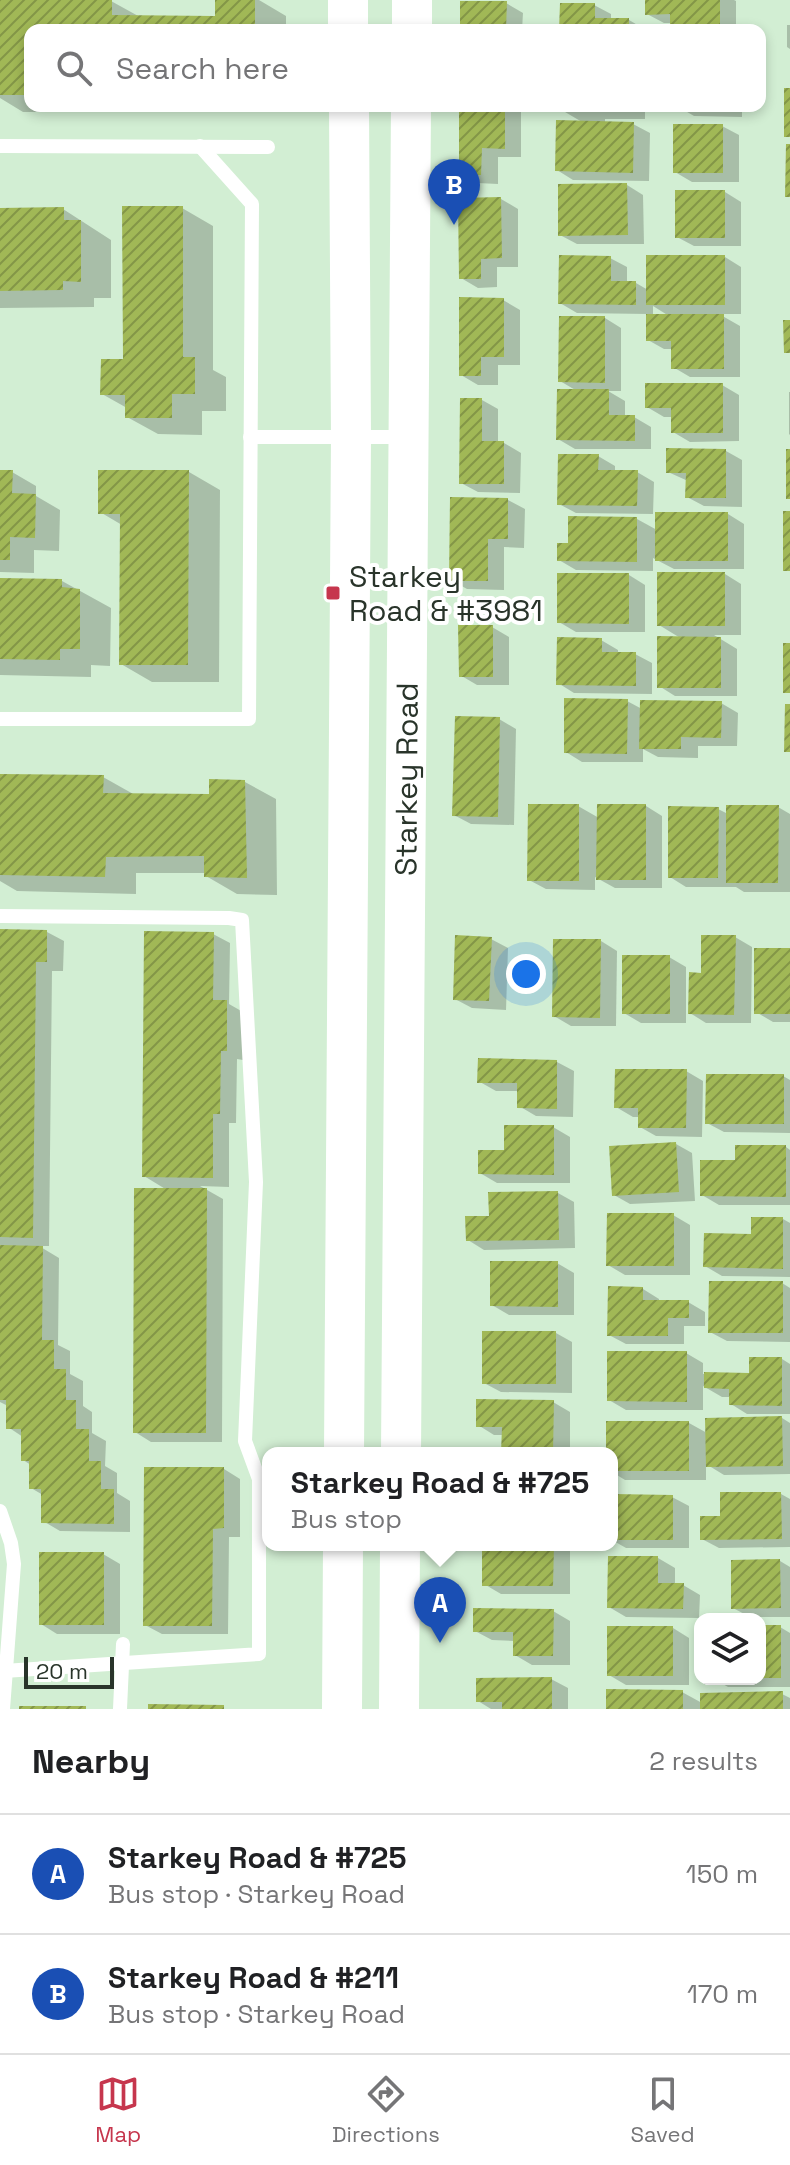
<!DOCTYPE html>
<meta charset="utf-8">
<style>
body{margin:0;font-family:"Space Grotesk",sans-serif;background:#f2f2f2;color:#202124}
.controls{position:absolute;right:24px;bottom:24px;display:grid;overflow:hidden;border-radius:16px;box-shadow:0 4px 12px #0003}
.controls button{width:72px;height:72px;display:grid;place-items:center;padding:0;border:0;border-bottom:2px solid #e0e0e0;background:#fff;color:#202124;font:40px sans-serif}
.scale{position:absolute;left:24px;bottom:20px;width:90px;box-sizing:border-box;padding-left:8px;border:4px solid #29342a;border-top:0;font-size:22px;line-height:28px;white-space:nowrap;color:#29342a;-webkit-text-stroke:6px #fff;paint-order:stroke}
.you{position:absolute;left:526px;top:974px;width:28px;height:28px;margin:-20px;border:6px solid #fff;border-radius:50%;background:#1a73e8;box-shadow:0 0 0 12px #1a73e833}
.badge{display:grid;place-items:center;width:52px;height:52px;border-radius:50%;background:#c6364d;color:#fff;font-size:26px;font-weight:700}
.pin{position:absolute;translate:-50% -66px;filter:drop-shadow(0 2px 4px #0008)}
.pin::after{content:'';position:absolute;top:42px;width:28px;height:24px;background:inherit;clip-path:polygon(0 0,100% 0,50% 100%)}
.popup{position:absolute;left:262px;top:1447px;width:356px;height:104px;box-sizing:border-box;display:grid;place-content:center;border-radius:16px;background:#fff;filter:drop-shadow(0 2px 6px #0005);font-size:26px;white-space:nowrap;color:#757577}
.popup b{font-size:30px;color:#202124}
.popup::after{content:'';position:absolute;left:50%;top:100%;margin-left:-16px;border:16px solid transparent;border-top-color:#fff}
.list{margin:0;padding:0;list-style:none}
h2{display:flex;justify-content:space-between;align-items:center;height:104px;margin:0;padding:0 32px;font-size:34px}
h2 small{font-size:26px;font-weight:400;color:#757577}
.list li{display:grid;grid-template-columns:52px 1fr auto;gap:24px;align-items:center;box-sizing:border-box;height:120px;padding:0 32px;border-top:2px solid #e0e0e0}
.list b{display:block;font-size:30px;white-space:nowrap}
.list p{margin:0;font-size:26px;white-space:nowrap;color:#757577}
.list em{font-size:26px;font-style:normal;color:#757577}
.icon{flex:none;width:44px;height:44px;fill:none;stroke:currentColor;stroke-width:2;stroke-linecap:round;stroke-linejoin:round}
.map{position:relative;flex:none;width:790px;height:1709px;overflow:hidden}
.search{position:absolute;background:#fff;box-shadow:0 4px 12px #0003;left:24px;right:24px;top:24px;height:88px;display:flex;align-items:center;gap:20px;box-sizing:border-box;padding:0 28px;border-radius:16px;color:#757577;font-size:30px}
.sheet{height:344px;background:#fff}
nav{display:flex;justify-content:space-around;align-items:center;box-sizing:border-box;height:112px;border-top:2px solid #e0e0e0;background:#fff;font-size:22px;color:#757577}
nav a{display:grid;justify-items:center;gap:4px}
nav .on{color:#c6364d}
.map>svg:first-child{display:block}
.shadow{fill:#0003;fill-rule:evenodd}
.building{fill:url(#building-hatch)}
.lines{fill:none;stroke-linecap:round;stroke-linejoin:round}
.service{stroke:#fff;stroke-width:14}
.secondary{stroke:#fff;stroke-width:40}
.poi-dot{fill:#c6364d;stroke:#fff;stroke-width:3}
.labels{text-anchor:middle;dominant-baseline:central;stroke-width:8;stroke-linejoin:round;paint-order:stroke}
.poi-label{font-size:30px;fill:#29342a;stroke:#fff;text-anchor:start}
.street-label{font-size:30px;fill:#29342a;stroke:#fff}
</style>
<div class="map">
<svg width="790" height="1709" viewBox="0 0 790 1709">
<defs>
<pattern id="building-hatch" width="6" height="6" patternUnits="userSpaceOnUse" patternTransform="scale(2)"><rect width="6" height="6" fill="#a1b856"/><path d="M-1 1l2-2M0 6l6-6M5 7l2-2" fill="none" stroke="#839647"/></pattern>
</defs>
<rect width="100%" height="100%" fill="#d2eed3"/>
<g class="shadow">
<path d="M 0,0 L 111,1 L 140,17 L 217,18 L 217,0 L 259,0 L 286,16 L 286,30 L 30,30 L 30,106 L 142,106 L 142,112 L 23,112 L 0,98 Z"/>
<path d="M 647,0 L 734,0 L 736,1 L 736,30 L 672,30 L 672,23 L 664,23 L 647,14 Z"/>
<path d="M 506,3 L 523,13 L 522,30 L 462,30 Z"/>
<path d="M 594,5 L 611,14 L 611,20 L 629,20 L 646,30 L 561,30 Z"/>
<path d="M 787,25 L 790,25 L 790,49 L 787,47 Z"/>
<path d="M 238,106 L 285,106 L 284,112 L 246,111 Z"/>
<path d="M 461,106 L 521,108 L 521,157 L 498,157 L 498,184 L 477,183 L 461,174 Z"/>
<path d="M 560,106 L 645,106 L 645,119 L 605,119 L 605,123 L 633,124 L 650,133 L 649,181 L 573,180 L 557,170 L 582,122 L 560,109 Z"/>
<path d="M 677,106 L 742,106 L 742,117 L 694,116 Z"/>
<path d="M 722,126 L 739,135 L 739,182 L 692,182 L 675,172 Z"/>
<path d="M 627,185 L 643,195 L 644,244 L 577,244 L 560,235 Z"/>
<path d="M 725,192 L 741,202 L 741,246 L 694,246 L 677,237 Z"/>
<path d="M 501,199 L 518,209 L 518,267 L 497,267 L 497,287 L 478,288 L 461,278 Z"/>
<path d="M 182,208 L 213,226 L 213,370 L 226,377 L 226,411 L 202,411 L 202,435 L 158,434 L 127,417 L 127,408 L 102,394 L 125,361 Z"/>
<path d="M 63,209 L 111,240 L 111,298 L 94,298 L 94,307 L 0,308 L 0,210 Z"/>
<path d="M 725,257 L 741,267 L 741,314 L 719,314 L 740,326 L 740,377 L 690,377 L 673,367 L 673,349 L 664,349 L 648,340 L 648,314 L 577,313 L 560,303 L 610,258 L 627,267 L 627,283 L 636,283 L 648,290 ZM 653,306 L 669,316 L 653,316 Z"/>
<path d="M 503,300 L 520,310 L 520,365 L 498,365 L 498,385 L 478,385 L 461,375 Z"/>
<path d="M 605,318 L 621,328 L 621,391 L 608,391 L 625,401 L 625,417 L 634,417 L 651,427 L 651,449 L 575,449 L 558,439 L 577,391 L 560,381 Z"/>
<path d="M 722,385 L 739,395 L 739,441 L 690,442 L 673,432 L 673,417 L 664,417 L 647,407 Z"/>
<path d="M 789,392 L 790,392 L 790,435 L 789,434 Z"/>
<path d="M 482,400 L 498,409 L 498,443 L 504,443 L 521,453 L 520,493 L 478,492 L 461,483 Z"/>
<path d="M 726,451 L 742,460 L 742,507 L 704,506 L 687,497 L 688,481 L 668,472 Z"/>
<path d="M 598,456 L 615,466 L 615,472 L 637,472 L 654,482 L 653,514 L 728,514 L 744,524 L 744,569 L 674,569 L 653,558 L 653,571 L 576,570 L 559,560 L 570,545 L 637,519 L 657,530 L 657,514 L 576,513 L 559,504 Z"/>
<path d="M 0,472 L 12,472 L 36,486 L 36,496 L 60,510 L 59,551 L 34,550 L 34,573 L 0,572 Z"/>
<path d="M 189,472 L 220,490 L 219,682 L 152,682 L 121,664 L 122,525 L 100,512 Z"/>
<path d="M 508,500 L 525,509 L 524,548 L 504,547 L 504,590 L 467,589 L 451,580 Z"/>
<path d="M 725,574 L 741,584 L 741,635 L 714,635 L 737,649 L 737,696 L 675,696 L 659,686 L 682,639 L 659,625 Z"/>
<path d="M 629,575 L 645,585 L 645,632 L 576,632 L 559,622 Z"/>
<path d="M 0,580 L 62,581 L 111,608 L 110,666 L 91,665 L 91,677 L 0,675 Z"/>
<path d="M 492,627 L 509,637 L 509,685 L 477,685 L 460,675 Z"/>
<path d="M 601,640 L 618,650 L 618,654 L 635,654 L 652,663 L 652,694 L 574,693 L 558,683 Z"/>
<path d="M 627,701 L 642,709 L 721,703 L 738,713 L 737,746 L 698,746 L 698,758 L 658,757 L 643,749 L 643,762 L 582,762 L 566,752 Z"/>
<path d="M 499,719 L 516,729 L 514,825 L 471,824 L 454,815 Z"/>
<path d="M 0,776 L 103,777 L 135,795 L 211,796 L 245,782 L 276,799 L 277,895 L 237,894 L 206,876 L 206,873 L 136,873 L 136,894 L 17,891 L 0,881 Z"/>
<path d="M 578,806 L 599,818 L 646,806 L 662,816 L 662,888 L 615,888 L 595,877 L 595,890 L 546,889 L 529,880 Z"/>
<path d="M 778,807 L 790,814 L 790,892 L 744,892 L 736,887 L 686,887 L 670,877 L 718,809 L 728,814 Z"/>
<path d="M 0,931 L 47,932 L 64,941 L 63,971 L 52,971 L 49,1246 L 39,1246 L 59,1258 L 58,1345 L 70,1351 L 70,1374 L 83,1381 L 83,1406 L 92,1412 L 92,1433 L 106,1441 L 105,1466 L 117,1473 L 117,1493 L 130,1501 L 130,1532 L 60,1531 L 43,1521 L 43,1495 L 31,1488 L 31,1465 L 23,1460 L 23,1437 L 8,1427 L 8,1406 L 0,1402 Z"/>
<path d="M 213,934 L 230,943 L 229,1004 L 243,1012 L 243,1060 L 237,1059 L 236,1123 L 229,1123 L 229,1187 L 200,1186 L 223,1199 L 222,1442 L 151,1442 L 135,1432 L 167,1190 L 144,1176 Z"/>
<path d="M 735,937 L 752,947 L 751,1023 L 706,1023 L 690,1013 L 703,975 Z"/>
<path d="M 491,939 L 508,948 L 506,1010 L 472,1008 L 455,999 Z"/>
<path d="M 601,941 L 617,951 L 616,1026 L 571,1026 L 554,1016 Z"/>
<path d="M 790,950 L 790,1022 L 773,1022 L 756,1012 Z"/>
<path d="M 669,957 L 686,967 L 686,1023 L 641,1023 L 624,1013 Z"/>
<path d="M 557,1062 L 574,1071 L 573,1117 L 536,1116 L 519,1106 L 519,1091 L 496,1091 L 480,1082 Z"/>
<path d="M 686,1071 L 703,1081 L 702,1137 L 656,1136 L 640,1127 L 640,1117 L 633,1117 L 616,1107 Z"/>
<path d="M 783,1076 L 790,1080 L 790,1133 L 724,1132 L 707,1123 Z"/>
<path d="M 553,1127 L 570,1137 L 570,1183 L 497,1183 L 480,1173 L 506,1152 Z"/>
<path d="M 676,1144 L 692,1153 L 695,1201 L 630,1204 L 614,1195 Z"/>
<path d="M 786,1147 L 790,1150 L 790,1205 L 719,1205 L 702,1195 L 737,1162 Z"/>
<path d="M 558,1193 L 574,1202 L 575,1248 L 484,1250 L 468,1240 L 491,1218 Z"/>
<path d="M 673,1215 L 690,1225 L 690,1275 L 625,1275 L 608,1265 Z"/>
<path d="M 783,1219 L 790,1223 L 790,1277 L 722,1276 L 705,1266 Z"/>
<path d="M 557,1263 L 574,1273 L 574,1315 L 509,1315 L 492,1305 Z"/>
<path d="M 782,1283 L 790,1288 L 790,1342 L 727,1341 L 710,1332 Z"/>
<path d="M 643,1289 L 659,1299 L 659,1302 L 688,1302 L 705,1312 L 705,1326 L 684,1326 L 684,1344 L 626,1344 L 609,1335 Z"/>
<path d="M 556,1333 L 572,1342 L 572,1393 L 501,1392 L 484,1383 Z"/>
<path d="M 686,1353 L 703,1363 L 703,1374 L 751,1375 L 782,1359 L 790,1364 L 790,1414 L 747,1414 L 731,1404 L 731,1397 L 722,1397 L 703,1386 L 703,1410 L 626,1410 L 609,1400 Z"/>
<path d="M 553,1402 L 570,1412 L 570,1453 L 503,1453 L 504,1435 L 494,1435 L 478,1425 Z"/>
<path d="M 782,1418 L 790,1423 L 790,1474 L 724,1475 L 706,1464 L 706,1480 L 625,1480 L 612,1472 L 612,1453 L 608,1453 L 689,1423 L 707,1433 Z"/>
<path d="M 224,1469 L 240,1479 L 240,1537 L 229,1537 L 228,1634 L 162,1634 L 145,1625 Z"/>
<path d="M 781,1494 L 790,1499 L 790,1547 L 719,1548 L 702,1539 L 722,1518 Z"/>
<path d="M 612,1496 L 672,1497 L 689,1506 L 689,1548 L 626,1548 L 612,1540 Z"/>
<path d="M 484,1545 L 561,1545 L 570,1550 L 570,1594 L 501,1594 L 484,1584 Z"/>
<path d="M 103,1554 L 120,1564 L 120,1634 L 57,1634 L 41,1624 Z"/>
<path d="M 658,1558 L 675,1568 L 675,1585 L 683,1585 L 700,1595 L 699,1618 L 626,1617 L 609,1607 Z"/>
<path d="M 780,1561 L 790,1567 L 790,1617 L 750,1617 L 733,1608 Z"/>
<path d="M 553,1611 L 570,1621 L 570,1665 L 532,1665 L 515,1655 L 515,1641 L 492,1640 L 475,1631 Z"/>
<path d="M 760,1627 L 780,1627 L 790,1633 L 790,1687 L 728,1687 L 714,1679 L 760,1679 Z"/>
<path d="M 673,1628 L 689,1638 L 689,1685 L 626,1685 L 609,1675 Z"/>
<path d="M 551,1679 L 568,1688 L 568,1709 L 491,1709 L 478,1701 Z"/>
<path d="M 682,1692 L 702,1703 L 782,1694 L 790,1698 L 790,1709 L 608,1709 Z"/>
</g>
<g class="building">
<path d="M 0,0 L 112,0 L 112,15 L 215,16 L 215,0 L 255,0 L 255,30 L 30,30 L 30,95 L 0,95 Z"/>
<path d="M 645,0 L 720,0 L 720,30 L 670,30 L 670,14 L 645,15 Z"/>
<path d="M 460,1 L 507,1 L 506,30 L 460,30 Z"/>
<path d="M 560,3 L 595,3 L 595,18 L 629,18 L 629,30 L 559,30 Z"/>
<rect x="784" y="88" width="6" height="49"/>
<path d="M 459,106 L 505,106 L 505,149 L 482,148 L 481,175 L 459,175 Z"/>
<rect x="558" y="106" width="70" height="5"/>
<path d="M 556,120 L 634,122 L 633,173 L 555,171 Z"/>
<rect x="673" y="124" width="50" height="49"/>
<path d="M 786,144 L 790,144 L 790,197 L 785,197 Z"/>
<path d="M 627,183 L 628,235 L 558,236 L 558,184 Z"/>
<rect x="675" y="190" width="50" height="48"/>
<path d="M 501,197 L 502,258 L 481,259 L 481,279 L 459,279 L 458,198 Z"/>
<path d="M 122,206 L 183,206 L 183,357 L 195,357 L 195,394 L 172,394 L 172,418 L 125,418 L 125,395 L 100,395 L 101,359 L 123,359 Z"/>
<path d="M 64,207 L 64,220 L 81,220 L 81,282 L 63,281 L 63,290 L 0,291 L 0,208 Z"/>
<path d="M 559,255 L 611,256 L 611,281 L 636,281 L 636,305 L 558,304 Z"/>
<rect x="646" y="255" width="79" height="50"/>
<path d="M 459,297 L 504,298 L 504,357 L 481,357 L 481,376 L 459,376 Z"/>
<path d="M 646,314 L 724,314 L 724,369 L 671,369 L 671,341 L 646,341 Z"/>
<path d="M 559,316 L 605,316 L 605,383 L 558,382 Z"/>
<path d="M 783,320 L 790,320 L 790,353 L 784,353 Z"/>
<path d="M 645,383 L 723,383 L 723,433 L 671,433 L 671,408 L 645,408 Z"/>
<path d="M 557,389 L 609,389 L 609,415 L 635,415 L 635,441 L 556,440 Z"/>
<path d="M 460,398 L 482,398 L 482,441 L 504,441 L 504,484 L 459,484 Z"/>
<path d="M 666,448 L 726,449 L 726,498 L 685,498 L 686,473 L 666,473 Z"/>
<rect x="786" y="449" width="4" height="50"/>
<path d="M 558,454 L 599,454 L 598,470 L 638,470 L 637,506 L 557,505 Z"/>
<path d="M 0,470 L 13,470 L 12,493 L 36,494 L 35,538 L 10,537 L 10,560 L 0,560 Z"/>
<path d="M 98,470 L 189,470 L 188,665 L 119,665 L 120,514 L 98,514 Z"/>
<path d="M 450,497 L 508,498 L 508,539 L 488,539 L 488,581 L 449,581 Z"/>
<rect x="783" y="511" width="7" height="60"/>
<rect x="655" y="512" width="73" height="49"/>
<path d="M 568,516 L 637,517 L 637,562 L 557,561 L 557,543 L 568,543 Z"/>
<rect x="657" y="572" width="68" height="54"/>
<path d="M 557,573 L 629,573 L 629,624 L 557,623 Z"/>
<path d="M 0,578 L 62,579 L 62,587 L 80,589 L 80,649 L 60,649 L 60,660 L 0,659 Z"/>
<path d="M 458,625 L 493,625 L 493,677 L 459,677 Z"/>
<path d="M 657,636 L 721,637 L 721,688 L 657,688 Z"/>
<path d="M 557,637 L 602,638 L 602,652 L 636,652 L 636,686 L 556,685 Z"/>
<rect x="783" y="643" width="7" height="50"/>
<path d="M 564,698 L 628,699 L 627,754 L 564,753 Z"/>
<path d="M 640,700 L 722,701 L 721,738 L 681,737 L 681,749 L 639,749 Z"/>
<path d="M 785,704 L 790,704 L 790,752 L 784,752 Z"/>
<path d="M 455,716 L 500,717 L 498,817 L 452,816 Z"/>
<path d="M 0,774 L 104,775 L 103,793 L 209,794 L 209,779 L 245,780 L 247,878 L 204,877 L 204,856 L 106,857 L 105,877 L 0,875 Z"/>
<path d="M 528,804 L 579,804 L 579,881 L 527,881 Z"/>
<path d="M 597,804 L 646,804 L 646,880 L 596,880 Z"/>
<path d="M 726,805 L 779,805 L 778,883 L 726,883 Z"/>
<path d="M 668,806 L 719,807 L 718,878 L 668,878 Z"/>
<path d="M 0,929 L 47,930 L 47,962 L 36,962 L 33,1238 L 0,1237 Z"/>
<path d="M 144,931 L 214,932 L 213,1000 L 227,1000 L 227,1051 L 221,1051 L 220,1114 L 213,1114 L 213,1178 L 142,1177 Z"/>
<path d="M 455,935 L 492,937 L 489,1001 L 453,1000 Z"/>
<path d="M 701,935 L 736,935 L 734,1015 L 688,1014 L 689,972 L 701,973 Z"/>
<path d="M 553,939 L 601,939 L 600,1018 L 552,1017 Z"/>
<rect x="754" y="948" width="36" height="66"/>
<rect x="622" y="955" width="48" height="59"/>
<path d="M 478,1058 L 557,1060 L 557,1109 L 517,1108 L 517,1083 L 477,1083 Z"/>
<path d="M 615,1069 L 687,1069 L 686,1128 L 638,1128 L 638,1108 L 614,1108 Z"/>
<path d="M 706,1074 L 784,1074 L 784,1124 L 705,1124 Z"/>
<path d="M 504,1125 L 554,1125 L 554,1175 L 478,1174 L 478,1150 L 504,1150 Z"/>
<path d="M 676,1142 L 679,1192 L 612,1196 L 609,1146 Z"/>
<path d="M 735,1145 L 786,1145 L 786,1197 L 700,1196 L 700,1160 L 735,1160 Z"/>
<path d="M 134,1188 L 207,1188 L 206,1433 L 133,1433 Z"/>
<path d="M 558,1191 L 559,1240 L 466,1241 L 465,1216 L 489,1216 L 488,1192 Z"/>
<path d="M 607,1213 L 674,1213 L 674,1266 L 606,1266 Z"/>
<path d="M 751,1217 L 783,1217 L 783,1269 L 703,1267 L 704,1233 L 751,1234 Z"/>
<path d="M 0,1245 L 43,1246 L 42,1340 L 54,1340 L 54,1369 L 66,1369 L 66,1400 L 76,1400 L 76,1429 L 89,1429 L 89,1461 L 101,1461 L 101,1489 L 114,1489 L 114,1524 L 41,1523 L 41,1489 L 29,1489 L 29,1461 L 21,1461 L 21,1429 L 6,1429 L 6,1400 L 0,1400 Z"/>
<path d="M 490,1261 L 558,1261 L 558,1307 L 490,1306 Z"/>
<path d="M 709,1281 L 783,1281 L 783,1333 L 708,1333 Z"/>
<path d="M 608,1286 L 643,1287 L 643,1300 L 689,1300 L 689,1318 L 668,1318 L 668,1336 L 607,1336 Z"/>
<rect x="482" y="1331" width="74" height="53"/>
<path d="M 607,1351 L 687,1351 L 687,1402 L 607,1401 Z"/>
<path d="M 749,1357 L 782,1357 L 782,1406 L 729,1405 L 729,1389 L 704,1388 L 704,1372 L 749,1373 Z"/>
<path d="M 476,1399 L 554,1400 L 553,1453 L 501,1453 L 502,1427 L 476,1427 Z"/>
<path d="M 782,1416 L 783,1466 L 706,1467 L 705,1418 Z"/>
<path d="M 606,1421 L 689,1421 L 689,1471 L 612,1471 L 612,1453 L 606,1453 Z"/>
<path d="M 144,1467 L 224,1467 L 224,1528 L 213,1529 L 212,1626 L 143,1626 Z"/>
<path d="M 720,1492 L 781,1492 L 782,1539 L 700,1540 L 700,1516 L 720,1516 Z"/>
<path d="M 612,1494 L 673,1495 L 673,1540 L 612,1540 Z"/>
<path d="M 482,1545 L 554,1545 L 553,1586 L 482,1586 Z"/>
<rect x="39" y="1552" width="65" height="73"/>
<path d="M 608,1556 L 658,1556 L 658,1583 L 684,1583 L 683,1609 L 607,1608 Z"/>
<path d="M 780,1559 L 781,1608 L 731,1609 L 731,1560 Z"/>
<path d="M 473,1608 L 554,1609 L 553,1656 L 513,1656 L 513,1632 L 473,1632 Z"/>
<rect x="760" y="1625" width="21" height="53"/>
<rect x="607" y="1626" width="66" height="50"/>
<path d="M 552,1677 L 552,1709 L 502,1709 L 502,1702 L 476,1702 L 476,1678 Z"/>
<path d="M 606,1689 L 683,1690 L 683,1709 L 606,1709 Z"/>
<path d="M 783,1691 L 783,1709 L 700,1709 L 700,1693 Z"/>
<path d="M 148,1704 L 224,1705 L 224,1709 L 148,1709 Z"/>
<rect x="19" y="1706" width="67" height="3"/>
</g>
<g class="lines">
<g class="service">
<path d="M 0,146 L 268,147"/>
<path d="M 250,437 L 406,437"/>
<path d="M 0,719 L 249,719 L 252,204 L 200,146"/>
<path d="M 0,916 L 229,918 L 242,920 L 256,1182 L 245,1441 L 259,1479 L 259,1654 L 4,1671"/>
<path d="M 0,1511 L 11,1543 L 14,1564 L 3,1709"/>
<path d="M 120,1709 L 123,1644"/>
</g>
<g class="secondary">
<path d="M 348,0 L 348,30"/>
<path d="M 412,30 L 412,0"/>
<path d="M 344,1453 L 351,437 L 349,106"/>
<path id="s1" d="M 401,1453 L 411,106"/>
<path d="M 342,1709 L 343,1545"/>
<path d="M 399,1709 L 400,1545"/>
</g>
</g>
<rect class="poi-dot" x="325" y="585" width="16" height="16" rx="4"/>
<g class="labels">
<g class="poi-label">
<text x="349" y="576">Starkey<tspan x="349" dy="34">Road &amp; #3981</tspan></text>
</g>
<g class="street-label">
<text stroke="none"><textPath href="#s1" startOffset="674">Starkey Road</textPath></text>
</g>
</g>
</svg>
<div class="controls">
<button><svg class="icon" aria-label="layers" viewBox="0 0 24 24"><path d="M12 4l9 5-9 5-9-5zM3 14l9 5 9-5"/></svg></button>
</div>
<div class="scale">20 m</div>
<div class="you"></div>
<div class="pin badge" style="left:440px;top:1643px;background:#1a4fb4">A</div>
<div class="popup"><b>Starkey Road &amp; #725</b>Bus stop</div>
<div class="pin badge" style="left:454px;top:225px;background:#1a4fb4">B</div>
<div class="search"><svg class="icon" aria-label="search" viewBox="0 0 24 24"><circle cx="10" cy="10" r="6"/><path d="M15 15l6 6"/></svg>Search here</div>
</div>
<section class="sheet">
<h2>Nearby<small>2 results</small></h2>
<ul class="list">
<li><span class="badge" style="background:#1a4fb4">A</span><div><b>Starkey Road &amp; #725</b><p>Bus stop · Starkey Road</p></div><em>150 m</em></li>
<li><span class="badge" style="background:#1a4fb4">B</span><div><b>Starkey Road &amp; #211</b><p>Bus stop · Starkey Road</p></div><em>170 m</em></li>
</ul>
</section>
<nav>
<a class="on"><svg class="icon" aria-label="map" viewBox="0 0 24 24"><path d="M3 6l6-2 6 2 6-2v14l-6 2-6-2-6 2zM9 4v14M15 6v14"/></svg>Map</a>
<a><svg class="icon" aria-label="directions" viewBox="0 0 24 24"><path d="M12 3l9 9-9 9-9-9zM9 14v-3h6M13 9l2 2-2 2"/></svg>Directions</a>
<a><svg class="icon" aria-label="saved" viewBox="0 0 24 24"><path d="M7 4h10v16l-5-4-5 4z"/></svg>Saved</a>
</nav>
